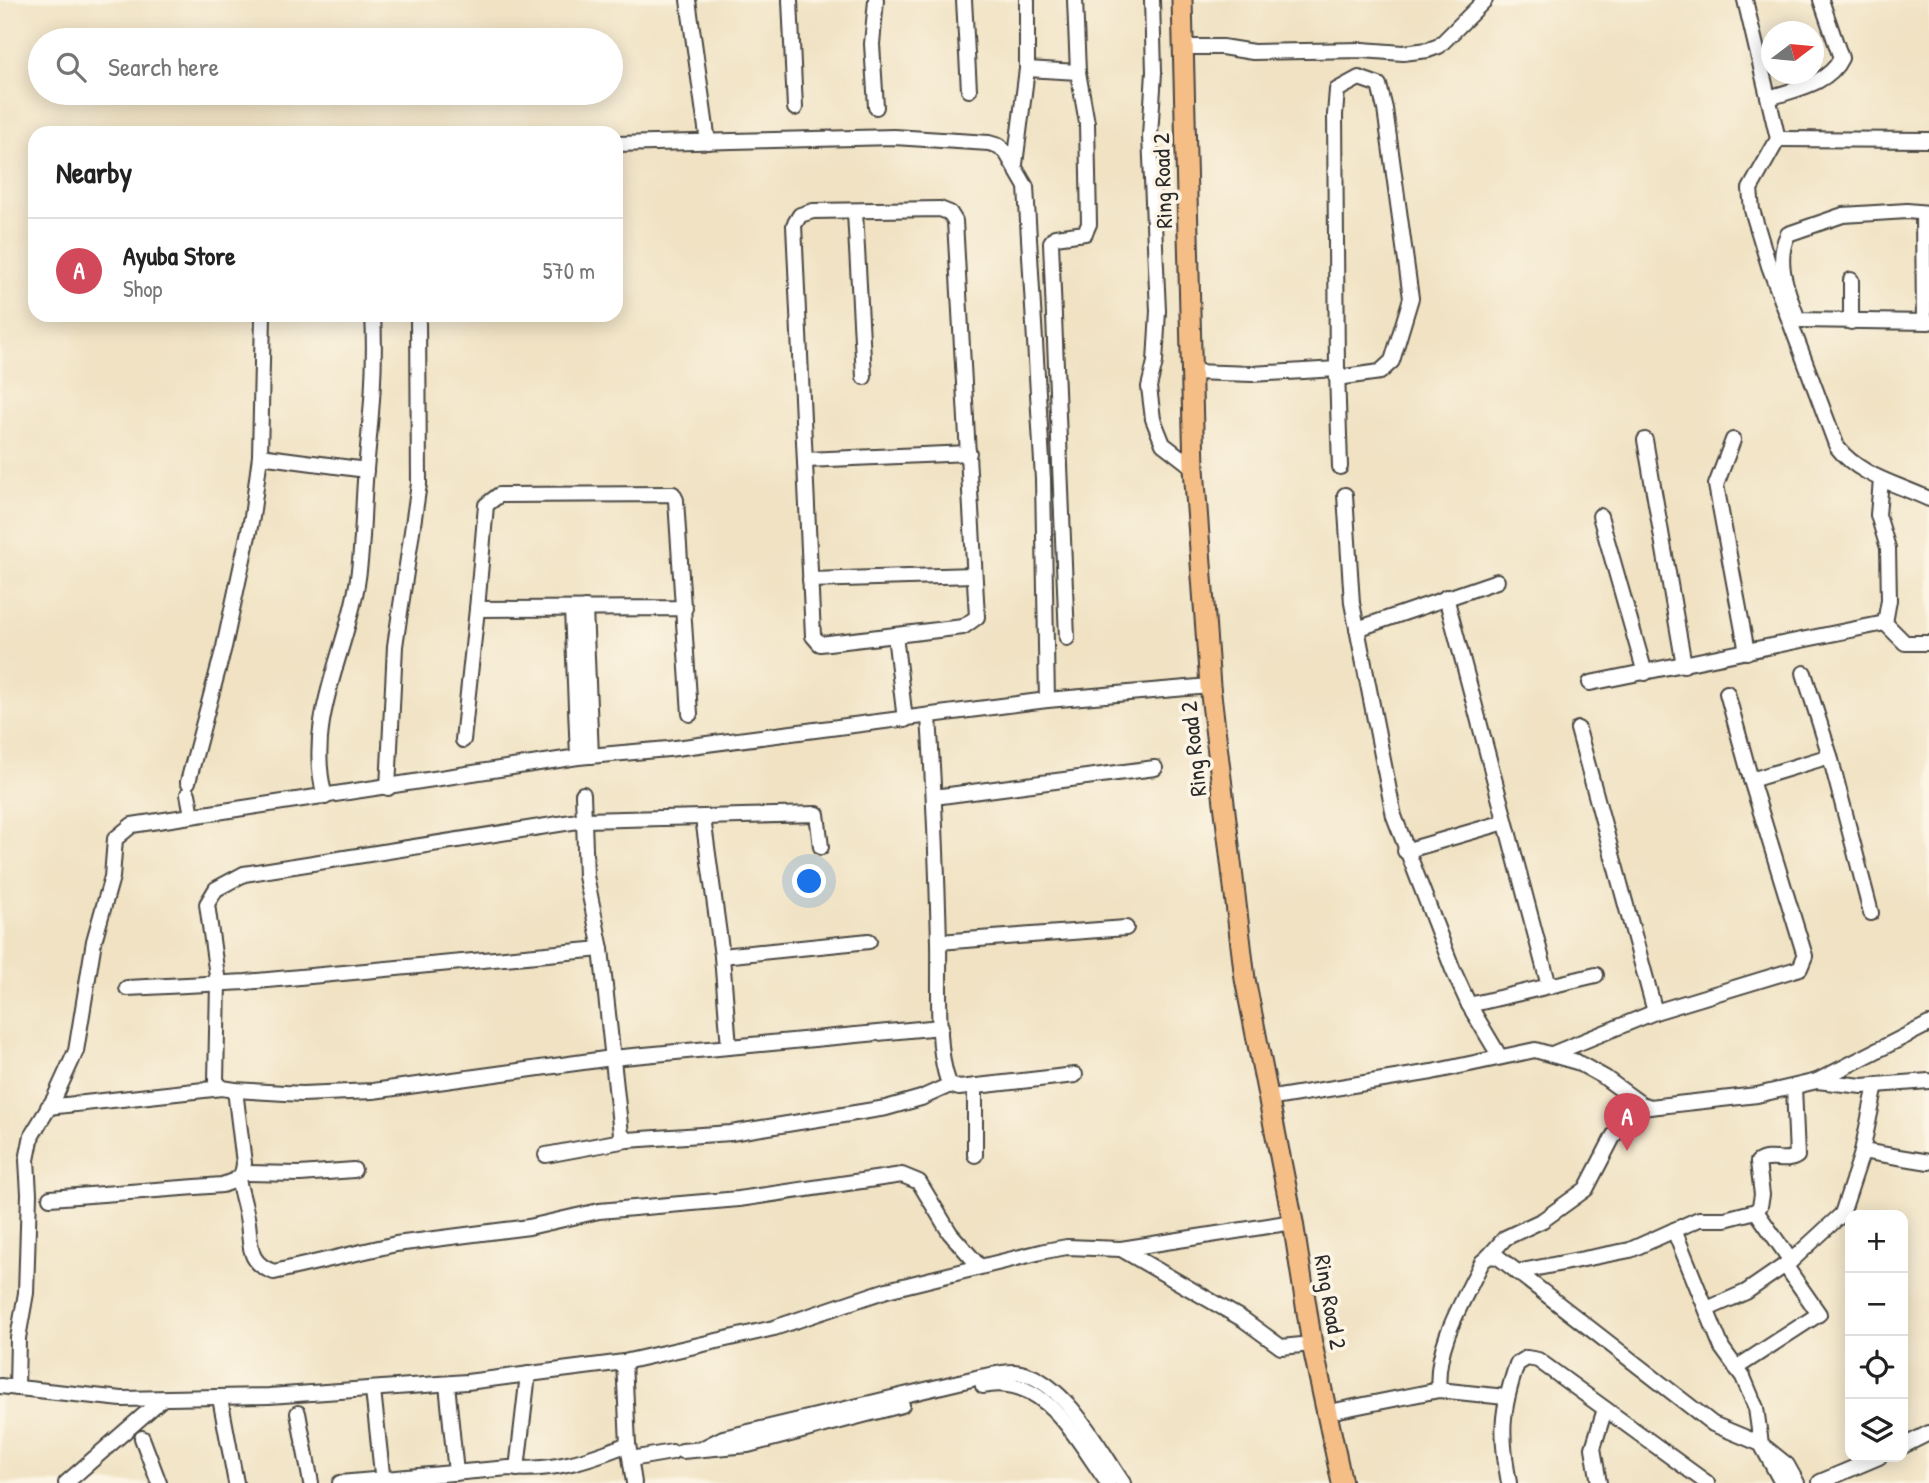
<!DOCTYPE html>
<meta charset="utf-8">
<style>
body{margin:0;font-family:"Patrick Hand",sans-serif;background:#f6f6f6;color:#222}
.controls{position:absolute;right:21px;bottom:21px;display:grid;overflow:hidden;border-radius:14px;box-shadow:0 4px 18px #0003}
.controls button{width:63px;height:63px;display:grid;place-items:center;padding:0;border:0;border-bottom:2px solid #e0e0e0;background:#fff;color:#222;font:35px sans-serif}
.compass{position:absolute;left:1761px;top:21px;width:63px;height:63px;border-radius:50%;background:#fff;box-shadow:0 4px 18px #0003;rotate:74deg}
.you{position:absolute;left:810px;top:882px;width:24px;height:24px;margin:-18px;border:5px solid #fff;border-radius:50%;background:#1a73e8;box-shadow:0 0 0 10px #1a73e833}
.badge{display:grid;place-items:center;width:46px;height:46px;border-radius:50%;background:#d1495b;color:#fff;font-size:23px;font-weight:700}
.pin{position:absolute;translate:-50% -58px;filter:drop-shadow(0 2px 4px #0008)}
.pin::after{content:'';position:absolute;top:37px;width:24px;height:21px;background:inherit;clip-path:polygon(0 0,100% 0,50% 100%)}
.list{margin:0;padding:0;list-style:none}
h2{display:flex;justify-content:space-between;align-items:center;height:91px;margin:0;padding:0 28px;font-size:30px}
h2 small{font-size:23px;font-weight:400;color:#767676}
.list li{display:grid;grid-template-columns:46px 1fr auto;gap:21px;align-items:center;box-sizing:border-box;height:105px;padding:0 28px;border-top:2px solid #e0e0e0}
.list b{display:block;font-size:26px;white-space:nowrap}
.list p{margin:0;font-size:23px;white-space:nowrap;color:#767676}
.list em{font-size:23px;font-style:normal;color:#767676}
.icon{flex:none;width:38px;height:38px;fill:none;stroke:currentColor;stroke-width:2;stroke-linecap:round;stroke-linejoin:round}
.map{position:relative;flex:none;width:1929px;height:1483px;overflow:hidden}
.search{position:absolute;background:#fff;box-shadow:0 4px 18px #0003;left:28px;top:28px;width:595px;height:77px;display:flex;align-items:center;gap:18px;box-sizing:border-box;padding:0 24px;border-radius:38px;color:#767676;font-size:26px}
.panel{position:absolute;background:#fff;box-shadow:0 4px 18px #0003;left:28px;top:126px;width:595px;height:196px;border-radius:21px}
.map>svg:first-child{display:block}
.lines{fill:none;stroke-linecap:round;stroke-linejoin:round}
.minor-casing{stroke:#494642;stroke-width:18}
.major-casing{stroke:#494642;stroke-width:23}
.minor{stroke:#fff;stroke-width:14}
.major{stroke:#f6be87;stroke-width:19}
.labels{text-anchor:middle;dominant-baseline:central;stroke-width:7;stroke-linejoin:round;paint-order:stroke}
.street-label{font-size:23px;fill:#2b2b2b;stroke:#fcf5e5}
</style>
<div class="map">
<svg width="1929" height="1483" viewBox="0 0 1929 1483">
<rect width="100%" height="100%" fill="#fcf5e5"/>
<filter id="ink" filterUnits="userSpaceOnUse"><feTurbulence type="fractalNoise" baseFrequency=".0143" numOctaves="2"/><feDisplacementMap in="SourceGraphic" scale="14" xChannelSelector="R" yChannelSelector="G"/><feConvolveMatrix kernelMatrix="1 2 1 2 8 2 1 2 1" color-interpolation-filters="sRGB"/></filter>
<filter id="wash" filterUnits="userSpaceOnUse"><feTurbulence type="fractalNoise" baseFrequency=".00686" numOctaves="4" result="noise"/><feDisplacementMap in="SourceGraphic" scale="28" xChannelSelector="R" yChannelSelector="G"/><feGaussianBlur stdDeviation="1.57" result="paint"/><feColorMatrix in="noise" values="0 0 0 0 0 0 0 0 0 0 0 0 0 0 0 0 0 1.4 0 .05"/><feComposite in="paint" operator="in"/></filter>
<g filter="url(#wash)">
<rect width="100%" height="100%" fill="#f0e2c3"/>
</g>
<g filter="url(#ink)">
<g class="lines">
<g class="minor-casing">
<g id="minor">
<path d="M 688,0 L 708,142"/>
<path d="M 790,0 L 795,108"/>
<path d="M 876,0 L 872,44 L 876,107"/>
<path d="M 964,0 L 969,90"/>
<path d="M 1075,0 L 1078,72"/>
<path d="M 1152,0 L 1154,72 L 1150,136 L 1158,311 L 1155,362 L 1149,387 L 1153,419 L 1163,444 L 1194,468"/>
<path d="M 1745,0 L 1778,139 L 1750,189 L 1752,210 L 1769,266 L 1837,447 C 1859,476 1898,484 1929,499"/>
<path d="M 1183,47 L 1222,47 L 1253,52 L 1362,50 L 1403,53 L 1428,50 L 1439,46 L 1485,0"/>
<path d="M 1027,69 L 1078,72 L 1087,123 L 1089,224 L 1085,233 L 1055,237 L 1051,242 L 1067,638"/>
<path d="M 1769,98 C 1795,89 1829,84 1841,58 L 1821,0"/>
<path d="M 1778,139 L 1929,140"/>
<path d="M 616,144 L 894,137 L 989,143 L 999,146 L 1007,154 L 1026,187 L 1043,479 L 1047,700"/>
<path d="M 1015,164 L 1027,69 L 1027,0"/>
<path d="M 940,209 L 950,213 L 955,221 L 977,617 L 963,627 L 820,644 L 813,636 L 794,225 L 800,215 L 813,211 Z"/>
<path d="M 855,212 L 864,377"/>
<path d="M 1923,213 L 1924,321"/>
<path d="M 1929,213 L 1907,211 L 1843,215 L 1788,234 C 1774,262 1788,292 1798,320 L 1929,322"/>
<path d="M 1851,280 L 1851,322"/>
<path d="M 1337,371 L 1340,467"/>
<path d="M 1193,372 L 1252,374 L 1337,369 L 1335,115 L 1337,90 L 1359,78 L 1379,85 L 1385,109 L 1411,298 L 1392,361 L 1380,372 L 1337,378"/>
<path d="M 1645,440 L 1684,665"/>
<path d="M 1733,440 L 1716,485 L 1747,652"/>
<path d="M 260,456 L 366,470"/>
<path d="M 806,460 L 969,453"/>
<path d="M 1345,495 L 1352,603 L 1394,816 L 1453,970 L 1469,1005 L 1500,1057"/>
<path d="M 1600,516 L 1645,673"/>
<path d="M 810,580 L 974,575"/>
<path d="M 1446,597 L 1549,986"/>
<path d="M 585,608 L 591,756"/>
<path d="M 685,608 L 477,609 L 486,505 L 499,495 L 673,494 L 676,500 L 690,714"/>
<path d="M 572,609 L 578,757"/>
<path d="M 1885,623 L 1905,643 L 1929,643"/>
<path d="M 1357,629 L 1497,581"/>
<path d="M 895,635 L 905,720"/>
<path d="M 1804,673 L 1830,756"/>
<path d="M 1590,683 L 1885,623 L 1889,600 L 1888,548 L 1878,515 L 1881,480"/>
<path d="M 1727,693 L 1751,780"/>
<path d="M 929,717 C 934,792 937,867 939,942 C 940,977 935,1056 950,1085"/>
<path d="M 1578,729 L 1655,1012"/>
<path d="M 463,740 L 477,609"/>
<path d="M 188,782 L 224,647 L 252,517 L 260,456 L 263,315"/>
<path d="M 388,788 L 395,646 L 419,484 L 418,315"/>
<path d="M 188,794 L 192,815"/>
<path d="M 583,794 L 586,876 L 601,949 L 621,1134 L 627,1140 L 731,1133 L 886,1108 L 921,1098 L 950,1085 L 959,1088 L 1075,1075"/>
<path d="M 325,797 C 305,724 343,660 356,590 C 364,550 362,509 366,469 C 371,417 376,367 373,315"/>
<path d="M 934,797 L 1155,768"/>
<path d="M 703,818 L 722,956 L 729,1047"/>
<path d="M 821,847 L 817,814 L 584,820 L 244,874 L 216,889 L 207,904 L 218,983 L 216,1081 L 222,1088 L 235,1090 L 302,1094 L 373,1091 L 612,1058 L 941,1027"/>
<path d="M 1405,851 L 1505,822"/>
<path d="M 939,942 L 1126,928"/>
<path d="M 722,956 L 869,941"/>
<path d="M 127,988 L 246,982 L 601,949"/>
<path d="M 1469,1005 L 1596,975"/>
<path d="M 1552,1054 L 1655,1012 L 1800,968 L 1805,956 L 1751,780 L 1830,756 L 1871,913"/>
<path d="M 1817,1081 L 1862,1086 L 1929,1081"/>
<path d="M 1267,1099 L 1432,1072 L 1535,1050 L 1577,1062 L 1604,1077 L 1641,1104 L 1650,1107 L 1757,1095 L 1817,1081 L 1929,1024"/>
<path d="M 48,1107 L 222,1088"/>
<path d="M 1862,1151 L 1929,1162"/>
<path d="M 546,1155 L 627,1140"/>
<path d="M 975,1155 L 975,1086"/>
<path d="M 243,1173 L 300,1174 L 354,1170"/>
<path d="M 238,1179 C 241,1194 246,1208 248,1223 C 251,1245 247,1263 274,1272 L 396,1244 L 529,1227 L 599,1211 L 739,1199 L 902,1175 L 919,1182 L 950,1233 L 979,1266"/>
<path d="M 50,1198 L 222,1185 C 236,1180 243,1179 244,1163 L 235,1090"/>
<path d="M 1756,1211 L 1791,1261"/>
<path d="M 1674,1230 L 1722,1348 L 1743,1377 L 1756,1408 L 1761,1444 L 1787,1465 L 1797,1483"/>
<path d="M 1121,1249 L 1244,1320 L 1281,1347 L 1312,1344"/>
<path d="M 1489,1256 L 1505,1238 L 1543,1220 L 1586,1189 L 1614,1135 L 1641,1104"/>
<path d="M 1517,1272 L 1630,1250 L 1699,1219 L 1725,1219 L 1756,1211 L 1760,1206 L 1762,1195 L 1758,1162 C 1770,1154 1785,1164 1797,1156 L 1794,1087"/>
<path d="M 1707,1309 L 1746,1292 L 1791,1261 L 1842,1214 L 1861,1156 L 1876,1085"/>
<path d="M 624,1362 L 628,1444 L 634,1483"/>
<path d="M 1736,1368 L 1819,1314 L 1785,1265"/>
<path d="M 447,1384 L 456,1473"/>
<path d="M 0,1386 L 122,1399 L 269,1396 L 467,1382 L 624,1362 L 774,1328 L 887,1290 L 1045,1251 L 1067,1247 L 1121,1249 L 1293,1222"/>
<path d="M 983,1386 C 1045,1372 1077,1441 1108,1483"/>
<path d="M 17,1388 L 18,1338 L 26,1293 L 29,1194 L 27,1160 L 32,1135 L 54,1099 L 76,1051 L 94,941 L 112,877 L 115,839 L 132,825 L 578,757 L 668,749 L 1047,700 L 1210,686"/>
<path d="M 373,1390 L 383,1483"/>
<path d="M 1439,1390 C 1434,1346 1464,1300 1482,1262 L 1489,1256 L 1498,1257 L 1713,1424 L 1761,1444 L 1782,1483"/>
<path d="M 220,1398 L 236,1483"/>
<path d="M 1329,1412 L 1439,1390 L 1505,1397"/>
<path d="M 298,1413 L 311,1483"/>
<path d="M 142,1438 L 159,1483"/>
<path d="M 1903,1446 L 1929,1433"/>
<path d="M 705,1447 L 723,1438 L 976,1378 C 987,1376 1002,1372 1014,1372 C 1061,1375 1099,1448 1123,1483"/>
<path d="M 682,1451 L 748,1445 L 902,1405"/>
<path d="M 631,1459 L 672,1452"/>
<path d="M 517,1469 L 528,1374"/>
<path d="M 1820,1482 L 1879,1457"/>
<path d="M 66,1483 L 161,1400"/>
<path d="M 340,1483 L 509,1468 C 552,1472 588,1460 628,1444"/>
<path d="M 1509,1483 C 1500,1434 1501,1411 1517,1364 L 1527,1358 L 1538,1360 L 1707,1483"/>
<path d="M 1599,1483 L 1593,1448 L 1605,1409"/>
</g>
</g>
<g class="major-casing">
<path id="major" d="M 1182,0 L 1194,468 L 1210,686 L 1245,979 L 1293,1222 L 1312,1344 L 1342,1483"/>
</g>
<use href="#minor" class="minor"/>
<use href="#major" class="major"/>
</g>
</g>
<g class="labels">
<g class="street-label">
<text transform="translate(1162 181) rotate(-92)">Ring Road 2</text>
<text transform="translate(1193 749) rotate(-96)">Ring Road 2</text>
<text transform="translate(1331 1302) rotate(80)">Ring Road 2</text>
</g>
</g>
</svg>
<div class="controls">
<button>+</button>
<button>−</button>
<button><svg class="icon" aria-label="locate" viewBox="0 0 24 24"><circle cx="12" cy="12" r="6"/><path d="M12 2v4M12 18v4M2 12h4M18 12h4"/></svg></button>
<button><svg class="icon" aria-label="layers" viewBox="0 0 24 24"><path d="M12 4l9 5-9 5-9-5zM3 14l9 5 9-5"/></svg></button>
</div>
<svg class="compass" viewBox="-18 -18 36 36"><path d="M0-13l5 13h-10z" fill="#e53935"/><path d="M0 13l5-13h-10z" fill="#767676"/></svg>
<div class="you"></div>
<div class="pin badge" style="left:1627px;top:1151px">A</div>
<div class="search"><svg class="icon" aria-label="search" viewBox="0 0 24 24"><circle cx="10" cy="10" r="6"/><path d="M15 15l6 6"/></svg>Search here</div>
<section class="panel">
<h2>Nearby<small></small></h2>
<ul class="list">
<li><span class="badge">A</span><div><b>Ayuba Store</b><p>Shop</p></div><em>570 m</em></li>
</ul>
</section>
</div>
